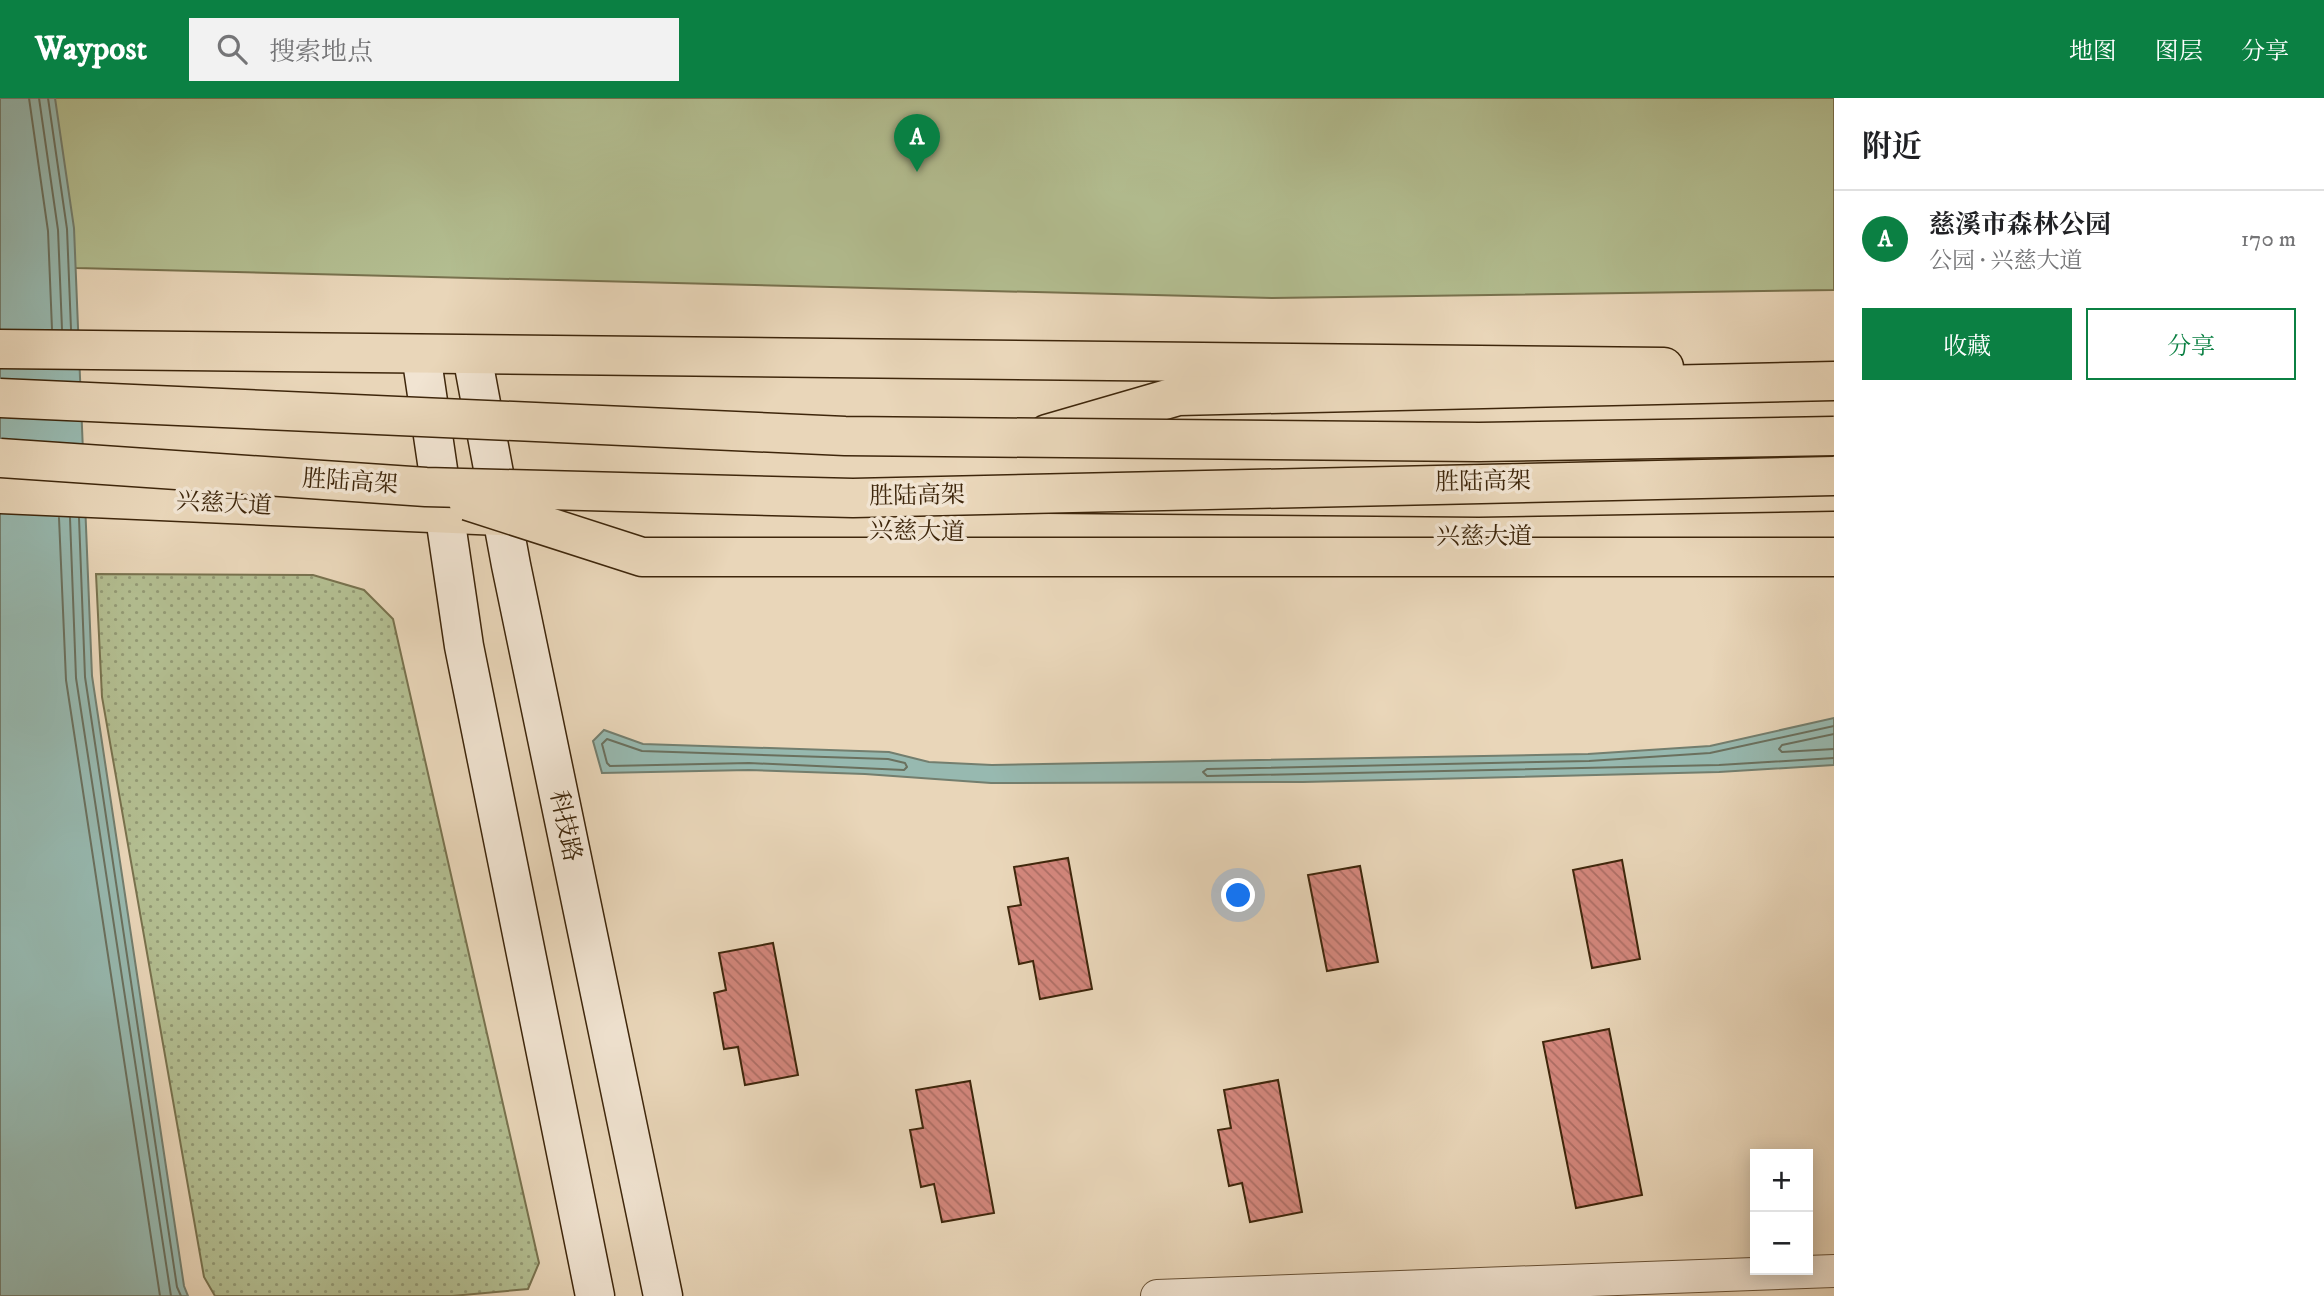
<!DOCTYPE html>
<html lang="zh">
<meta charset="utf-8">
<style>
body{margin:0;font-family:"IM FELL DW Pica","Noto Serif SC",serif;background:#f2f2f2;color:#202124}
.controls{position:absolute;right:21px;bottom:21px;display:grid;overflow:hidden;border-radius:0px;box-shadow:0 4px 18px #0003}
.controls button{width:63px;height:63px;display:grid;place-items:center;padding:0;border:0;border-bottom:2px solid #e0e0e0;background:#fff;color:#202124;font:35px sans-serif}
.you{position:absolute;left:1239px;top:798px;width:24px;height:24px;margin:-18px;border:5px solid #fff;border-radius:50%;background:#1a73e8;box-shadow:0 0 0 10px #1a73e833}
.badge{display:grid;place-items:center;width:46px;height:46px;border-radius:50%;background:#0b8043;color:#fff;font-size:23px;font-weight:700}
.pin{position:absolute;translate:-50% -58px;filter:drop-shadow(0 2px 4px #0008)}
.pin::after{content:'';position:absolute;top:37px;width:24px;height:21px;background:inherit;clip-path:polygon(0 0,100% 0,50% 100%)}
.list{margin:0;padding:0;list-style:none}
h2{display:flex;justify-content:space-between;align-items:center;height:91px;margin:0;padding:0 28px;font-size:30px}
h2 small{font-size:23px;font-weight:400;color:#757577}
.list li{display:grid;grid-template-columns:46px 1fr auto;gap:21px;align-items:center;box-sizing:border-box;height:98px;padding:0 28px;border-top:2px solid #e0e0e0}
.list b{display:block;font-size:26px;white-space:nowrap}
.list p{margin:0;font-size:23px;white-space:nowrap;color:#757577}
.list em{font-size:23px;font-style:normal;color:#757577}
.actions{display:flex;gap:14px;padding:21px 28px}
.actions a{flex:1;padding:16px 0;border:2px solid #0b8043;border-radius:0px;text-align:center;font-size:24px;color:#0b8043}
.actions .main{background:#0b8043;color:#fff}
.icon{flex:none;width:38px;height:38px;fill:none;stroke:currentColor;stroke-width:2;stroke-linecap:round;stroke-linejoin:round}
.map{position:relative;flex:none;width:1834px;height:1198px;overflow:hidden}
header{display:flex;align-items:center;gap:42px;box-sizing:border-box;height:98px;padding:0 35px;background:#0b8043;color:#fff}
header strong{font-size:33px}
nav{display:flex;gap:38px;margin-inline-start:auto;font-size:24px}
.search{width:490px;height:63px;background:#f2f2f2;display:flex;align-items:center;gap:18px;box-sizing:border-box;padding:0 24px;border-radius:0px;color:#757577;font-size:26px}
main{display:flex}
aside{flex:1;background:#fff}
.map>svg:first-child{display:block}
.grass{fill:url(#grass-dots);stroke:#78724e;stroke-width:2}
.green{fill:#b3be91;stroke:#78724e;stroke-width:2}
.water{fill:#97b9b0;stroke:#737e6e;stroke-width:2}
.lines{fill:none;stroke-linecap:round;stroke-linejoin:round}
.shore{stroke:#6a705e;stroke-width:2}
.building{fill:url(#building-back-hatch);stroke:#3e260b;stroke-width:2}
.minor-casing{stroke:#695236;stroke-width:34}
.secondary-casing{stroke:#3e260b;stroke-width:41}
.primary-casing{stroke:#3e260b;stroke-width:41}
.trunk-casing{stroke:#3e260b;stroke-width:41}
.minor{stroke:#f1e4d2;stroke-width:32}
.secondary{stroke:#f1e4d2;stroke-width:38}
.primary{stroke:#e9d6b9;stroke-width:38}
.trunk{stroke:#e9d6b9;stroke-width:38}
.trunk-bridge-casing{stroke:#3e260b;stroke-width:41;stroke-linecap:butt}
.trunk-bridge{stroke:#e9d6b9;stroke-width:38}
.labels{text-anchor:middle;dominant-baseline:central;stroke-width:7;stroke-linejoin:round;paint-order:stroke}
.street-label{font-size:24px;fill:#3e260b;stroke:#f1e4d2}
</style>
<header>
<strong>Waypost</strong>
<div class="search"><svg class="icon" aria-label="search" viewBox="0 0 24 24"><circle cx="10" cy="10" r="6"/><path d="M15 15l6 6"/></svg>搜索地点</div>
<nav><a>地图</a><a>图层</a><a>分享</a></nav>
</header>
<main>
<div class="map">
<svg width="1834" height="1198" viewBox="0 0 1834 1198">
<defs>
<pattern id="grass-dots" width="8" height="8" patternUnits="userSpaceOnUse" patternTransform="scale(1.75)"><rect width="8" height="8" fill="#b3be91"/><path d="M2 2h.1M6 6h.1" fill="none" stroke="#939a75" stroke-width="1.8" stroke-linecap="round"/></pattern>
<pattern id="building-back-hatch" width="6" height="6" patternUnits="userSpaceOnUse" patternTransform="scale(1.75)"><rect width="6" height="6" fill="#d4877d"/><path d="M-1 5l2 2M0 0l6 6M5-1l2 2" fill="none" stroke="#ad6e65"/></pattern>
</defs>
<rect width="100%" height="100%" fill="#e9d6b9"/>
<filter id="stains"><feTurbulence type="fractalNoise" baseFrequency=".00286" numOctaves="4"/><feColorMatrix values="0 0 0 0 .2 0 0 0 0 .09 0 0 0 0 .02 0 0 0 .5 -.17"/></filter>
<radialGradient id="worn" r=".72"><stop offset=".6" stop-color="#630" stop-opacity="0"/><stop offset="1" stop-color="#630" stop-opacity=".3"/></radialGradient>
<path class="grass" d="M 96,476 L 313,477 L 364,492 L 393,521 L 539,1165 L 528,1191 L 452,1198 L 215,1198 L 204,1179 L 102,599 Z"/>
<path class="green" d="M 0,0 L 1834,0 L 1834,192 L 1272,200 L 76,170 L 0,147 Z"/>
<g class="water">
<path d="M 0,0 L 55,0 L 74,130 L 92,578 L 184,1188 L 188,1198 L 0,1198 Z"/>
<path d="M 1834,620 L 1834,667 L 1719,674 L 1303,684 L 991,685 L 865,676 L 749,672 L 602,675 L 593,643 L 604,632 L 643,646 L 889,654 L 929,664 L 992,667 L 1588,656 L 1710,648 Z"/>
</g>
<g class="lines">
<g class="shore">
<path d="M 29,0 L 48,133 L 52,231"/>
<path d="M 39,0 L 58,132 L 62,231"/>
<path d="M 48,0 L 67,131 L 71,231"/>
<path d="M 59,420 L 66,582 L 160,1198"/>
<path d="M 70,420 L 76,580 L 171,1198"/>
<path d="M 79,420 L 85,579 L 177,1189 L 181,1198"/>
<path d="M 1834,628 L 1710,655 L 1589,663 L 1207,671 L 1203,674 L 1207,678 L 1719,667 L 1834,660"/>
<path d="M 1834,636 L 1782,647 L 1779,651 L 1782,654 L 1834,651"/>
<path d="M 607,641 L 642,653 L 888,661 L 905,665 L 907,669 L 904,672 L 749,665 L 610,668 L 607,665 L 602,646 Z"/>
</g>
</g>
<g class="building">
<path d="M 1068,760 L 1092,891 L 1040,901 L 1033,863 L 1019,866 L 1008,809 L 1021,807 L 1014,769 Z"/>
<path d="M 1622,762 L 1640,861 L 1592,870 L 1573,772 Z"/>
<path d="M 1360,768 L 1378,864 L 1327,873 L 1308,777 Z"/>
<path d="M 773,845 L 798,977 L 745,987 L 738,949 L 724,951 L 714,895 L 726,892 L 719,855 Z"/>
<path d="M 1609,931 L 1642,1097 L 1576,1110 L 1543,944 Z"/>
<path d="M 1278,982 L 1302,1114 L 1250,1124 L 1242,1085 L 1229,1088 L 1218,1032 L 1231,1030 L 1224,992 Z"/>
<path d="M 970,983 L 994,1115 L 942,1124 L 934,1086 L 921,1089 L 910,1032 L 923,1030 L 916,992 Z"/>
</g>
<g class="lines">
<g class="minor-casing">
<path id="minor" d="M 1157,1198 L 1834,1173"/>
</g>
<g class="secondary-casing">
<g id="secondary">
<path d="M 421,256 L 464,548 L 595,1198"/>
<path d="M 472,257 L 511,467 L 663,1198"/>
</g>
</g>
<g class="primary-casing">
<g id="primary">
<path d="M 0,251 L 1664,269"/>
<path d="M 0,396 L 843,433 L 1479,439 L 1834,433"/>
</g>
</g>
<g class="trunk-casing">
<path id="trunk" d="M 1047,336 L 1178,298 L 1834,283"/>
</g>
<use href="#minor" class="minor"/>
<use href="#secondary" class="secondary"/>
<use href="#primary" class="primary"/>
<use href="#trunk" class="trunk"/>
<g class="trunk-bridge-casing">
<g id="trunk-bridge">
<path d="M 0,300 L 845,338 L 1479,344 L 1834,338"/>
<path d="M 0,360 L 426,389 L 853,400 L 1834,378"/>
<path d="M 468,403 L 642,459 L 1834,459"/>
</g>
</g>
<use href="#trunk-bridge" class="trunk-bridge"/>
</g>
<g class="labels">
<g class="street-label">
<text transform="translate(350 384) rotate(4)">胜陆高架</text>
<text transform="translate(1483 384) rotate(-1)">胜陆高架</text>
<text transform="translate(917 398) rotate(-1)">胜陆高架</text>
<text transform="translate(224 406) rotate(3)">兴慈大道</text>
<text transform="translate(917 434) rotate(1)">兴慈大道</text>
<text x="1484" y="439">兴慈大道</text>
<text transform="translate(565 728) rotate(78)">科技路</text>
</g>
</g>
<rect width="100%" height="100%" filter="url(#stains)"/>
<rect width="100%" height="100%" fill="url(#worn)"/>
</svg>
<div class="controls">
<button>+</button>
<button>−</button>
</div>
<div class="you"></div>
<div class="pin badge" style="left:917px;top:74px">A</div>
</div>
<aside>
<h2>附近<small></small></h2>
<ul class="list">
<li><span class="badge">A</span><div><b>慈溪市森林公园</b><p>公园 · 兴慈大道</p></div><em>170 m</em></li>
</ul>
<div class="actions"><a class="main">收藏</a><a>分享</a></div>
</aside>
</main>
